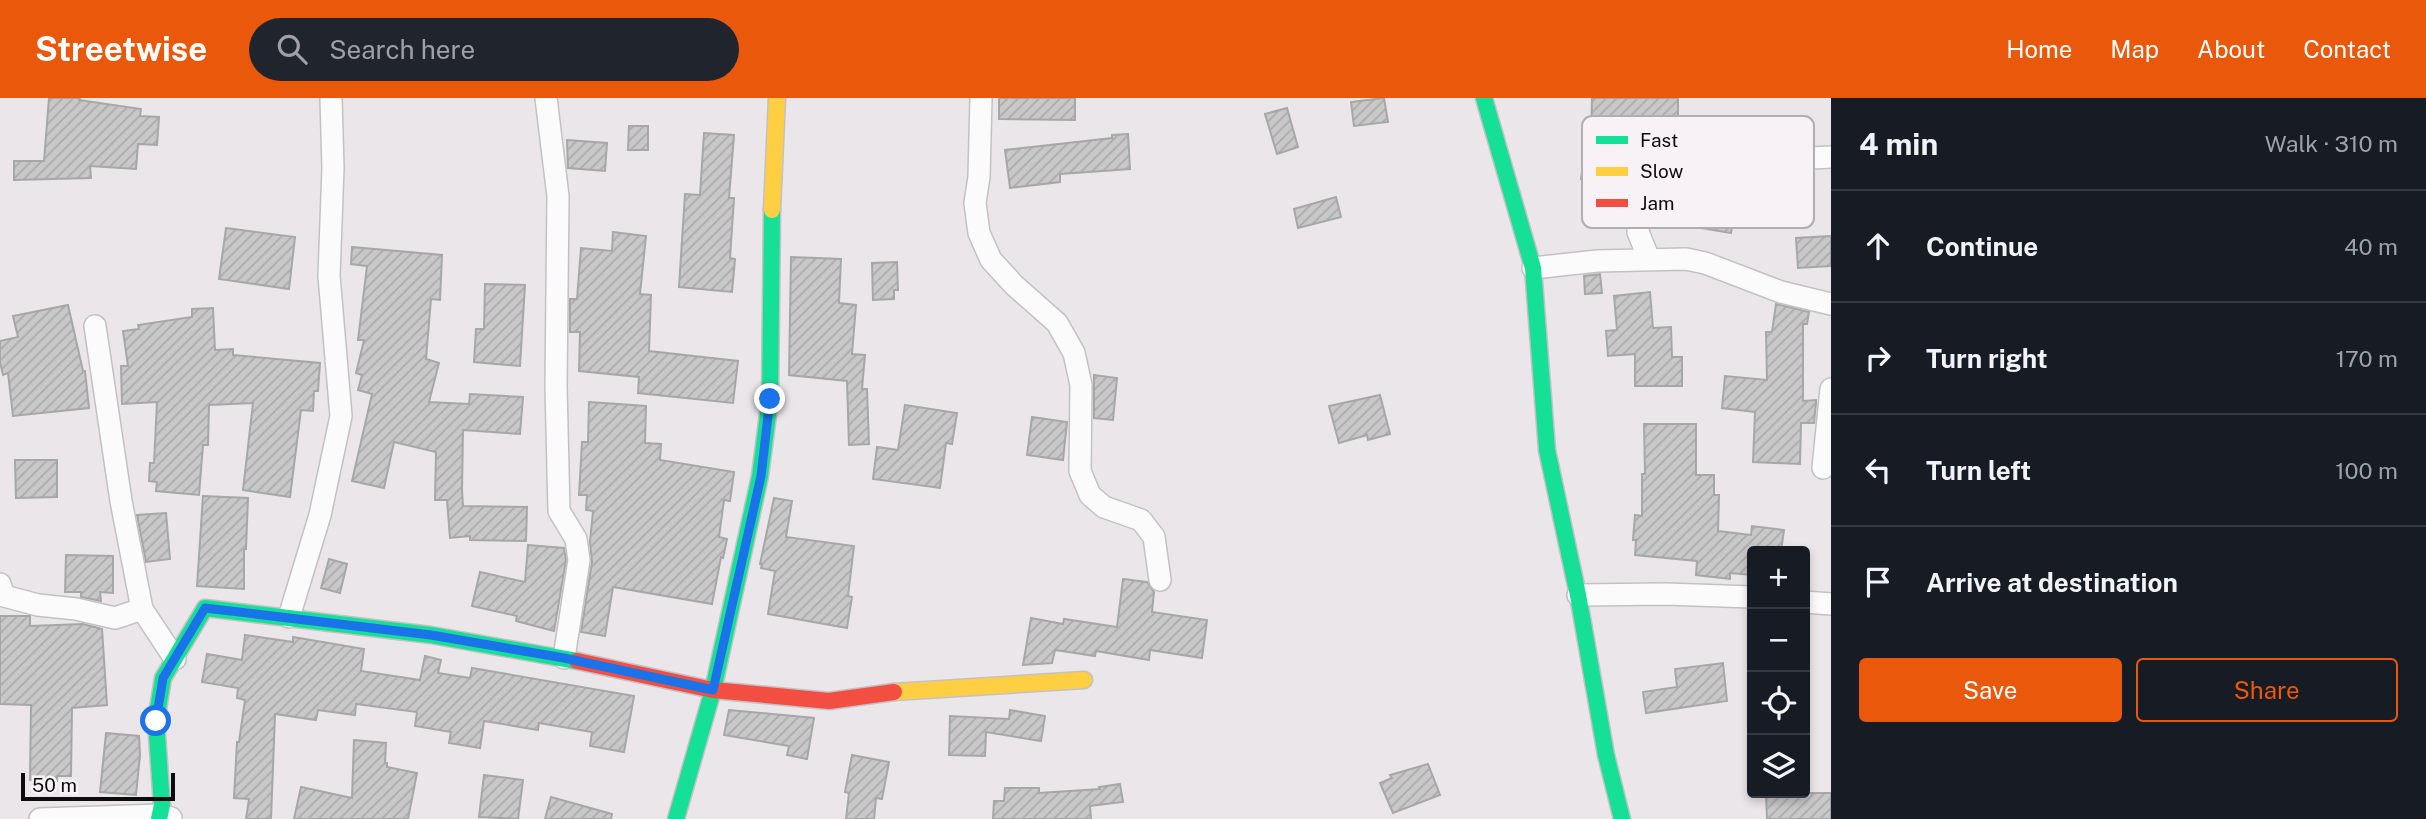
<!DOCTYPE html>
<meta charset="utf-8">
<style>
body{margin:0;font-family:"Public Sans",sans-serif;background:#20242c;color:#f1f3f6}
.controls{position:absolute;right:21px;bottom:21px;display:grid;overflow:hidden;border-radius:7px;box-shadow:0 4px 10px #0003}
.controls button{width:63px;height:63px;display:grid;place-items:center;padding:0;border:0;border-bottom:2px solid #363941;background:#171b24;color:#f1f3f6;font:35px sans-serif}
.scale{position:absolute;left:21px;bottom:18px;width:154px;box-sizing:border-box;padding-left:7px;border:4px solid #0d0b0d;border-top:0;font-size:19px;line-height:24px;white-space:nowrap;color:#0d0b0d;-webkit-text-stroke:5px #f8f2f7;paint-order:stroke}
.stop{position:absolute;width:21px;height:21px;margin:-16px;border:5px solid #1a73e8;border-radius:50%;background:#fff}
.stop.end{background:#1a73e8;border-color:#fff;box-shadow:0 2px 7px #0008}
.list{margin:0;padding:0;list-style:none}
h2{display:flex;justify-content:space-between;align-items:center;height:91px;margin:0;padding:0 28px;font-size:30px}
h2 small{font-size:23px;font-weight:400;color:#9ea1a6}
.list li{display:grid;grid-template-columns:46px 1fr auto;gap:21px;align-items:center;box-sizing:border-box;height:112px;padding:0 28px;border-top:2px solid #363941}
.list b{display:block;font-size:26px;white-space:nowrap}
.list em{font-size:23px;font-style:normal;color:#9ea1a6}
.actions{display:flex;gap:14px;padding:21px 28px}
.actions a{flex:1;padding:16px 0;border:2px solid #ea580c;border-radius:7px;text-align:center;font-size:24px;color:#ea580c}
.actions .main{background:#ea580c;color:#fff}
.icon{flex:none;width:38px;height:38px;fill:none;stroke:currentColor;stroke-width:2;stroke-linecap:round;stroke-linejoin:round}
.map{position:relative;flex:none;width:1831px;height:721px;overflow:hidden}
header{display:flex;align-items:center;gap:42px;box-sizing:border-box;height:98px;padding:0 35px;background:#ea580c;color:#fff}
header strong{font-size:33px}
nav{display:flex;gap:38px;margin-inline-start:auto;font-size:24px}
.search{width:490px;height:63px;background:#20242c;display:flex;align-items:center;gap:18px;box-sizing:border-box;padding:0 24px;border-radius:38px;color:#9ea1a6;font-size:26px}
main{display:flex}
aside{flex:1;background:#171b24}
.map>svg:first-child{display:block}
.building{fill:url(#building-hatch);stroke:#a7a7a8;stroke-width:2}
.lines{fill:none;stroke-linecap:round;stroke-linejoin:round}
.street-casing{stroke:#c4c1c4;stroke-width:24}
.fast-casing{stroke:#c4c1c4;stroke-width:19}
.slow-casing{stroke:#c4c1c4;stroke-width:19}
.jam-casing{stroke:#c4c1c4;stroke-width:19}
.street{stroke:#fcfbfc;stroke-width:21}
.fast{stroke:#16e098;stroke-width:16}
.slow{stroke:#ffcf43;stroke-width:16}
.jam{stroke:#f24e42;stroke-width:16}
.route{stroke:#1a73e8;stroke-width:9}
.key{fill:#f8f2f7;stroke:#b2adb1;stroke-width:2}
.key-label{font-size:19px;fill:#0d0b0d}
</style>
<header>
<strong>Streetwise</strong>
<div class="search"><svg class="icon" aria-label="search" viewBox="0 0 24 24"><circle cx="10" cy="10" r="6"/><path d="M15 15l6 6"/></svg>Search here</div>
<nav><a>Home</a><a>Map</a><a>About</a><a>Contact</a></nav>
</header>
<main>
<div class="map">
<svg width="1831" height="721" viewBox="0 0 1831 721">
<defs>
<pattern id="building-hatch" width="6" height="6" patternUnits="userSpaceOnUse" patternTransform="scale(1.75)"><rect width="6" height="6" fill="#c8c8c9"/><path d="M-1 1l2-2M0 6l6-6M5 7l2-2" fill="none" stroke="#abaaab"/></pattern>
</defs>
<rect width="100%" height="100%" fill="#eae6e9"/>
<g class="building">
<path d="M 49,0 L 80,0 L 79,2 L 141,11 L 140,18 L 159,19 L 157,47 L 138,46 L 136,71 L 90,68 L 91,80 L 14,82 L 14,63 L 44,63 Z"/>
<path d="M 999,0 L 1075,0 L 1075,22 L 999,21 Z"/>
<path d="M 1384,0 L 1388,24 L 1354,28 L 1351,4 Z"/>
<path d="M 1592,0 L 1678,0 L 1678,25 L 1634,26 L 1625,88 L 1581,81 L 1587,43 L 1591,44 Z"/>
<path d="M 1287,10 L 1298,49 L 1277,56 L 1265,16 Z"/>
<path d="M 629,28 L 648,28 L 648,52 L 628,52 Z"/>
<path d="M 704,35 L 734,37 L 729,100 L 734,100 L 730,160 L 735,161 L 732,194 L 679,189 L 685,96 L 700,97 Z"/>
<path d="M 1128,36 L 1130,71 L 1060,76 L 1060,84 L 1010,90 L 1005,52 L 1112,40 L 1112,37 Z"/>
<path d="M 567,42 L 607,45 L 605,73 L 568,70 Z"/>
<path d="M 1708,91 L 1737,96 L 1731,135 L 1701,130 Z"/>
<path d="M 1336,99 L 1341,119 L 1298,130 L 1294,111 Z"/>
<path d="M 226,130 L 295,139 L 289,191 L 219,181 Z"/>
<path d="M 613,134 L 646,138 L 640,196 L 651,197 L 649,253 L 738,263 L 733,305 L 638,295 L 639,279 L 579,273 L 580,234 L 570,234 L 570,201 L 577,201 L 581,150 L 612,153 Z"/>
<path d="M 1831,138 L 1831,168 L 1798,170 L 1796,140 Z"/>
<path d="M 352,149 L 442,157 L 440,202 L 431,201 L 426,261 L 439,265 L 429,304 L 469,306 L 470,296 L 523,299 L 520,336 L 463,332 L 462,392 L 463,408 L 527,409 L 526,443 L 470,442 L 470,438 L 450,440 L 447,402 L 435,402 L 436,354 L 394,344 L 384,390 L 352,383 L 372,296 L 358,292 L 362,277 L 356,275 L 364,242 L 358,242 L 367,168 L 351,166 Z"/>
<path d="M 791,159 L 841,161 L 839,205 L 856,207 L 852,256 L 865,257 L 862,291 L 867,291 L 869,346 L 849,347 L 847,283 L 789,277 Z"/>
<path d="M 897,164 L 898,192 L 894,192 L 894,201 L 873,202 L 872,165 Z"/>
<path d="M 1600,176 L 1602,195 L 1585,196 L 1584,178 Z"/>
<path d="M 485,186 L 525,187 L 520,268 L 474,264 L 476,231 L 484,231 Z"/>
<path d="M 1650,194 L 1653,230 L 1671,229 L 1672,259 L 1682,259 L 1682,288 L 1635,288 L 1635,256 L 1608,258 L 1606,233 L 1617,232 L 1614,198 Z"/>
<path d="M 1776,206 L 1809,214 L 1807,226 L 1803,226 L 1803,303 L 1816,302 L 1816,305 L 1814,325 L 1801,325 L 1800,366 L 1753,364 L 1755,314 L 1722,310 L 1725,278 L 1767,282 L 1766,234 L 1772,234 Z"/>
<path d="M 68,207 L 83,273 L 85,273 L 89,310 L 13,318 L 8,275 L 3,277 L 0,264 L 0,243 L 18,239 L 13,218 Z"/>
<path d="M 213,210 L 215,252 L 233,251 L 233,257 L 320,265 L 318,293 L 314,293 L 313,313 L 301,312 L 290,399 L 243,392 L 253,305 L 209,307 L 208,347 L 203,347 L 199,397 L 156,393 L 157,384 L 149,383 L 150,365 L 154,365 L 157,304 L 122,306 L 121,268 L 128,268 L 123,233 L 139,231 L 138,227 L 192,219 L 192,211 Z"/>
<path d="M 1094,277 L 1117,280 L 1113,322 L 1094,320 Z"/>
<path d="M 1380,297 L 1390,336 L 1368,342 L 1367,337 L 1339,345 L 1329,308 Z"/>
<path d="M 589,304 L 646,308 L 645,345 L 661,346 L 660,362 L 734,374 L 730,403 L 724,402 L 719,439 L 727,441 L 723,460 L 721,459 L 712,506 L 613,489 L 605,538 L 581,534 L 592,464 L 590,444 L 593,413 L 586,412 L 587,397 L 579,397 L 582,344 L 588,344 Z"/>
<path d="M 905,307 L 957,315 L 952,346 L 946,345 L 940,390 L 873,381 L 877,349 L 898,352 Z"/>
<path d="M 1032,319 L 1067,324 L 1063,362 L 1027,357 Z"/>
<path d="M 1644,326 L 1696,326 L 1696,377 L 1714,377 L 1714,397 L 1719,397 L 1718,433 L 1751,437 L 1752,428 L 1784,432 L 1781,453 L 1752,453 L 1752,477 L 1730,475 L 1730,481 L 1696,477 L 1697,463 L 1635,457 L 1636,442 L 1633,442 L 1635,417 L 1642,418 L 1642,376 L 1645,376 Z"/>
<path d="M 15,362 L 57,362 L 57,399 L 16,400 Z"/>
<path d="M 203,398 L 248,400 L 246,451 L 244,451 L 244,491 L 197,488 Z"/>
<path d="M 774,400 L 792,403 L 786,439 L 854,448 L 848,498 L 852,499 L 847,530 L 768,516 L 775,473 L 761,470 L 762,466 L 760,466 Z"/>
<path d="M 166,415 L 170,461 L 146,464 L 137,417 Z"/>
<path d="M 528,447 L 564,450 L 566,462 L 554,533 L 516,523 L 517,518 L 472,508 L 480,474 L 525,484 Z"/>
<path d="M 66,457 L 113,458 L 113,495 L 100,494 L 101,503 L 81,499 L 81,494 L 65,494 Z"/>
<path d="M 329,461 L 347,466 L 340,495 L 321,490 Z"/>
<path d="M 1123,481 L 1147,484 L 1154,494 L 1152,514 L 1207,522 L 1202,560 L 1150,552 L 1149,562 L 1096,553 L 1095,558 L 1055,552 L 1052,565 L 1023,567 L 1031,520 L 1063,526 L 1064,521 L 1117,529 Z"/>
<path d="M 0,518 L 30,518 L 30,528 L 83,526 L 102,531 L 107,607 L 72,610 L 71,678 L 57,678 L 57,683 L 30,682 L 31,607 L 0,606 Z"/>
<path d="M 245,537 L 293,544 L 293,539 L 364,551 L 361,573 L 420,582 L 425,558 L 441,562 L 438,575 L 470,580 L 472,570 L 634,598 L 624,654 L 590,648 L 592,634 L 539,625 L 538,632 L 484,623 L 480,650 L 449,645 L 451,634 L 415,628 L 417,614 L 356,606 L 355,617 L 318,612 L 316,622 L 275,616 L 271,721 L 246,721 L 249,701 L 234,700 L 237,644 L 239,644 L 245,602 L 237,600 L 238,590 L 202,584 L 207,556 L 242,562 Z"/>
<path d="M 1723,565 L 1727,603 L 1646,615 L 1643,594 L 1677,589 L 1675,571 Z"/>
<path d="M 729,612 L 814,620 L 807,661 L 787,657 L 789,648 L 724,637 Z"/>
<path d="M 1010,612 L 1045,618 L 1041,643 L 986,634 L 985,658 L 949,657 L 950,618 L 1009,621 Z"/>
<path d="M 106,635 L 139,638 L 140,657 L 136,697 L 100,694 Z"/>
<path d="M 354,642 L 386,645 L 385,665 L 387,665 L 387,669 L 417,675 L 408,721 L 294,721 L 301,689 L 352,700 Z"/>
<path d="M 852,657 L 889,664 L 882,701 L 876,700 L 874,721 L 846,721 L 849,695 L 845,694 Z"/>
<path d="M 1428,666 L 1440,697 L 1393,715 L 1380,685 L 1392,680 L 1390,677 Z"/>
<path d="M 484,677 L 523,682 L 518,721 L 479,719 Z"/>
<path d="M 1120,686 L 1123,704 L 1090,708 L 1091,721 L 993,721 L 994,703 L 1004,703 L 1005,690 L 1039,690 L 1039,695 L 1100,691 L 1099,689 Z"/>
<path d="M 1766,695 L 1831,695 L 1831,721 L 1767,721 Z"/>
<path d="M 551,699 L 612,716 L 611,721 L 545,721 Z"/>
</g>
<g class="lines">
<g class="street-casing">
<g id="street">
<path d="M 546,0 L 558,98 L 556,288 L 559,413 L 576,441 L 579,462 L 564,560"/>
<path d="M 981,0 L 979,79 L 975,105 L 979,135 L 991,162 L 1014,187 L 1057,225 L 1074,255 L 1081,287 L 1080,373 L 1090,397 L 1104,409 L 1141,422 L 1154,439 L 1160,482"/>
<path d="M 1649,161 L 1638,134 L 1645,57 L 1653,45 C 1678,45 1703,53 1728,57 C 1762,63 1797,61 1831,59"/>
<path d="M 1533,170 L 1597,163 L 1686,161 L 1705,165 L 1781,194 L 1831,206"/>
<path d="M 95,228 L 121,403 L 142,511"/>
<path d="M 1823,370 L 1831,291"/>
<path d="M 0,486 L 4,498 L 38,507 L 76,511 L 115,520 L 142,511 L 175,561"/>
<path d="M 1578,497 L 1666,496 L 1752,499"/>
<path d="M 1805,504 L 1831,506"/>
<path d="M 289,519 L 320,417 L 341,318 L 329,178 L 333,70 L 331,0"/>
<path d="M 40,721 L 160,717 L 171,720"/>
</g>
</g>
<g class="fast-casing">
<g id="fast">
<path d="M 1484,0 L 1533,170 L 1547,352 L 1578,497 L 1606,657 L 1622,721"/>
<path d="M 159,721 L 162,707 L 156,623 L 163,580 L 205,510 L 431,537 L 577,563"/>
<path d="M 676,721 L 713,592 L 760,378 L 770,301 L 772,112"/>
</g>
</g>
<g class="slow-casing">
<g id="slow">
<path d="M 772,112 L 777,0"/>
<path d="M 894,594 L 1084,582"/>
</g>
</g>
<g class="jam-casing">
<path id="jam" d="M 577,563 L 713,592 L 829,603 L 894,594"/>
</g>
<use href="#street" class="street"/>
<use href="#fast" class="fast"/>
<use href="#slow" class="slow"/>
<use href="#jam" class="jam"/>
</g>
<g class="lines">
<path class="route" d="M 156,623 L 163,580 L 205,510 L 431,537 L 564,560 L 713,592 L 761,378 L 770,301"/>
</g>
<rect x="1582" y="18" width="232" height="112" rx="10" class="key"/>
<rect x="1596" y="38" width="32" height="8" fill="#16e098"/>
<rect x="1596" y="69" width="32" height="9" fill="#ffcf43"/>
<rect x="1596" y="101" width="32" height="8" fill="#f24e42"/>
<g class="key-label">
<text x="1640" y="49">Fast</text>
<text x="1640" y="80">Slow</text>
<text x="1640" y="112">Jam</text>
</g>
</svg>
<div class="controls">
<button>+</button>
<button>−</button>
<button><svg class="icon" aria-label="locate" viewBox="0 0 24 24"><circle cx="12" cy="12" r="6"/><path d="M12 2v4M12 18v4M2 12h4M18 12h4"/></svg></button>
<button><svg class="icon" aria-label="layers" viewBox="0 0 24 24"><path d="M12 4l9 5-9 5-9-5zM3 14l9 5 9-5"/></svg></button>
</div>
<div class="scale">50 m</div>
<div class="stop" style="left:156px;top:623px"></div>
<div class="stop end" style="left:770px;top:301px"></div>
</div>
<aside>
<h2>4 min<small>Walk · 310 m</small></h2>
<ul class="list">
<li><svg class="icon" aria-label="ahead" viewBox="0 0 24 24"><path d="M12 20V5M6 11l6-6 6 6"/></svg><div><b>Continue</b></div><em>40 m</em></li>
<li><svg class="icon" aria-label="right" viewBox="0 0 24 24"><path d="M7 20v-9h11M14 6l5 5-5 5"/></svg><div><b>Turn right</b></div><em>170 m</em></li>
<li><svg class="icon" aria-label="left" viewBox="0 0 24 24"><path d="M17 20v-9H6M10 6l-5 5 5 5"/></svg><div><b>Turn left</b></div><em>100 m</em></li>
<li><svg class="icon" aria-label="arrive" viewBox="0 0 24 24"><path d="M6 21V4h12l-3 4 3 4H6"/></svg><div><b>Arrive at destination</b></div></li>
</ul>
<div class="actions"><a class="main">Save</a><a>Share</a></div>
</aside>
</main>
